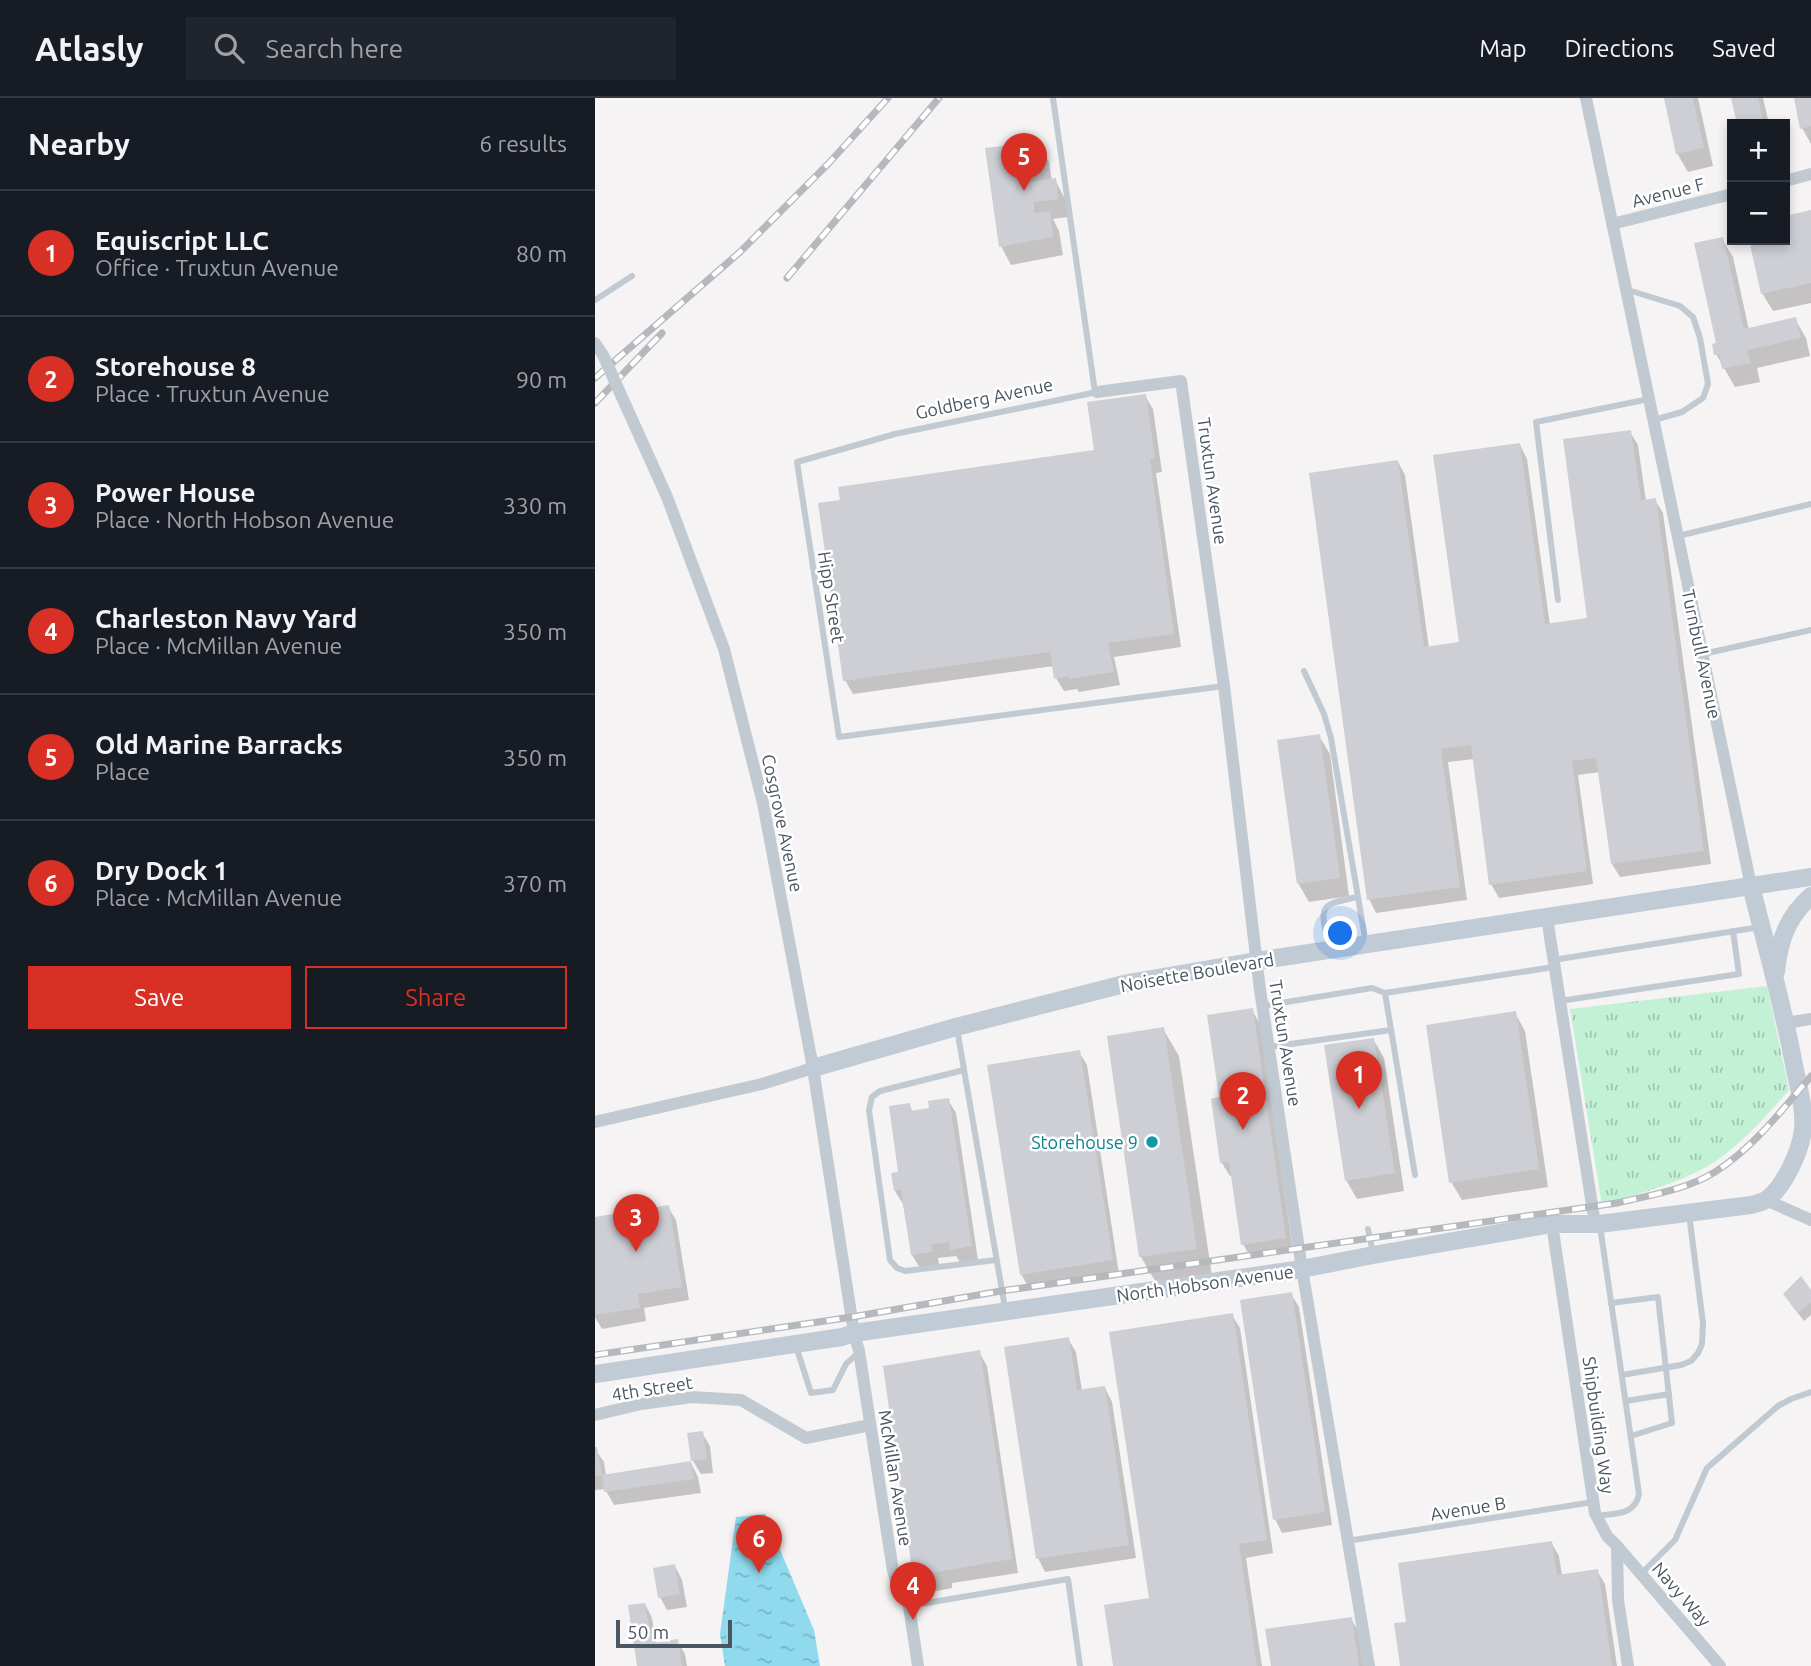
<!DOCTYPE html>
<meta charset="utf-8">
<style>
body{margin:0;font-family:Ubuntu,sans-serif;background:#20242c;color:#f1f3f6}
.controls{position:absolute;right:21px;top:21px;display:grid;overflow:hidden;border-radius:0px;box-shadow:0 4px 10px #0003}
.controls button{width:63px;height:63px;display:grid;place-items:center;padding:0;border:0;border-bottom:2px solid #363941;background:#171b24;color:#f1f3f6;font:35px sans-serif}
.scale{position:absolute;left:21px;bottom:18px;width:116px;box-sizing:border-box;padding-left:7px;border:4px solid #4a5661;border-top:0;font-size:19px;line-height:24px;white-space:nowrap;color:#4a5661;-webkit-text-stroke:5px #fff;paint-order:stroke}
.you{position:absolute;left:746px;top:836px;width:24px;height:24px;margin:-18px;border:5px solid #fff;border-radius:50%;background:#1a73e8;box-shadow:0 0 0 10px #1a73e833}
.badge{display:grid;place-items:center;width:46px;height:46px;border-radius:50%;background:#d93025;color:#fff;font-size:23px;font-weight:700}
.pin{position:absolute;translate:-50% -58px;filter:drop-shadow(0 2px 4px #0008)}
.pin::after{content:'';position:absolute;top:37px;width:24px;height:21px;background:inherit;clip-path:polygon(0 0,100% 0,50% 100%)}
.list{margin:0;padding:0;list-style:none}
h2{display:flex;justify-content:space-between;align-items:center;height:91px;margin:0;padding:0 28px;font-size:30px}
h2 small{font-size:23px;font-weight:400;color:#9ea1a6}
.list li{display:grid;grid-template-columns:46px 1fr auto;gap:21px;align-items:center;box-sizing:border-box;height:126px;padding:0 28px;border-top:2px solid #363941}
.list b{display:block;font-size:26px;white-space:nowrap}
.list p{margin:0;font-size:23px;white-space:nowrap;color:#9ea1a6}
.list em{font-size:23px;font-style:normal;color:#9ea1a6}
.actions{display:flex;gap:14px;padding:21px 28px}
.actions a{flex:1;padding:16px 0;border:2px solid #d93025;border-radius:0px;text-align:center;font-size:24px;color:#d93025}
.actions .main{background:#d93025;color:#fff}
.icon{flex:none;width:38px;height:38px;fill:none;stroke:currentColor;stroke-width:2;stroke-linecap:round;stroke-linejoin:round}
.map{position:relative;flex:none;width:1216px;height:1568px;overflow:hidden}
header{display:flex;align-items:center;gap:42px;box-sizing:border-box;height:98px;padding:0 35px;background:#171b24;border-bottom:2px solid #363941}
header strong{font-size:33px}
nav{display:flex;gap:38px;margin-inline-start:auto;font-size:24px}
.search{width:490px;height:63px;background:#20242c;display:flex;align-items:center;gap:18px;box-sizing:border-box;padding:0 24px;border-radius:0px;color:#9ea1a6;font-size:26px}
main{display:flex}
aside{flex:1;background:#171b24}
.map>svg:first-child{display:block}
.park{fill:url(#park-tufts)}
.water{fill:url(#water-ripples)}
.shadow{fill:#0003}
.building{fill:#cdcfd5}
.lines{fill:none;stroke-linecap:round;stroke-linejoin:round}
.lane{stroke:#c1cad2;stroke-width:6}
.street{stroke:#c1cad2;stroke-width:12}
.secondary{stroke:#c1cbd6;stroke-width:18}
.rail-casing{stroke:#b5b8bd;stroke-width:7}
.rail{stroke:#fff;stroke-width:4.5;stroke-dasharray:13;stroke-linecap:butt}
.street-bridge{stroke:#c1cad2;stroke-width:12}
.culture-dot{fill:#0f9aa8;stroke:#fff;stroke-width:2.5}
.labels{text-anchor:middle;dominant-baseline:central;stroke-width:5;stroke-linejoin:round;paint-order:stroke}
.street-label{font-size:18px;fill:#4a5661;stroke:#fff}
.culture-label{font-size:18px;fill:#0d838f;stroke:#fff;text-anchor:end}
</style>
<header>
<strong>Atlasly</strong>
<div class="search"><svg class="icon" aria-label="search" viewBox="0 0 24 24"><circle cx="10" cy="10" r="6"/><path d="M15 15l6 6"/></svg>Search here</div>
<nav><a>Map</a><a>Directions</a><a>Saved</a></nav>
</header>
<main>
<aside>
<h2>Nearby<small>6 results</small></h2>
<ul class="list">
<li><span class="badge">1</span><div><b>Equiscript LLC</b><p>Office · Truxtun Avenue</p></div><em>80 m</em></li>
<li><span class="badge">2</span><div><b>Storehouse 8</b><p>Place · Truxtun Avenue</p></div><em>90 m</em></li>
<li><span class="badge">3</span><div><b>Power House</b><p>Place · North Hobson Avenue</p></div><em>330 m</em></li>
<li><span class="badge">4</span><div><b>Charleston Navy Yard</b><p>Place · McMillan Avenue</p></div><em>350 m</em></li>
<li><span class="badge">5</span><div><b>Old Marine Barracks</b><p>Place</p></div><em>350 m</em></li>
<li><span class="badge">6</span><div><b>Dry Dock 1</b><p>Place · McMillan Avenue</p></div><em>370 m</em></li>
</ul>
<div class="actions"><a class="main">Save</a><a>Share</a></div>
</aside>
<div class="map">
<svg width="1216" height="1568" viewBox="0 0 1216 1568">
<defs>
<pattern id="park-tufts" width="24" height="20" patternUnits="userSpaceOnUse" patternTransform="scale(1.75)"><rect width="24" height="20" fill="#c3f1d5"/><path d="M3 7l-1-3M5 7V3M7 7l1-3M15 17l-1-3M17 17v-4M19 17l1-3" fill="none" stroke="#a0c6b0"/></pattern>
<pattern id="water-ripples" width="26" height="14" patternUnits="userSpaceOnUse" patternTransform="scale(1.75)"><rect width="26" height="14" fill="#90daee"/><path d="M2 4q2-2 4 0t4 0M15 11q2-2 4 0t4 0" fill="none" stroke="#78b4c4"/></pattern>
</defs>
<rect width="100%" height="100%" fill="#f5f3f3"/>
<path class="park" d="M 1172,888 L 1194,992 C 1173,1016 1153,1039 1128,1058 C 1093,1084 1047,1094 1007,1107 L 975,911 Z"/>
<path class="water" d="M 170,1416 L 219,1532 L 225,1568 L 130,1568 L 125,1536 L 141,1419 Z"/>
<g class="shadow">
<path d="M 1071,0 L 1103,0 L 1118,68 L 1093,74 L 1082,55 Z"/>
<path d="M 1138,0 L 1168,0 L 1174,26 L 1144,26 Z"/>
<path d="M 1201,0 L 1216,0 L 1216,46 L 1207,30 Z"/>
<path d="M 443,46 L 454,64 L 457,83 L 460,82 L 470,101 L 473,119 L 458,121 L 464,133 L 468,157 L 416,167 L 406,148 L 392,52 Z"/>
<path d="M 1216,114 L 1216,205 L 1178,213 L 1167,195 L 1156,142 L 1190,142 L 1190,120 Z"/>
<path d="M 1127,141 L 1138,159 L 1154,232 L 1200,221 L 1211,240 L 1215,258 L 1162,270 L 1165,284 L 1140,289 L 1121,256 L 1124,246 Z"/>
<path d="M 550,298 L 558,311 L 567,374 L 561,375 L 586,549 L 519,559 L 525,587 L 484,594 L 482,591 L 469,593 L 461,580 L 459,568 L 258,596 L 250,582 L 501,354 Z"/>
<path d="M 1035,334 L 1043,347 L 1051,403 L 1060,402 L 1068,415 L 1116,766 L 1025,779 L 1017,766 L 1005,674 L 983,677 L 998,786 L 904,800 L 896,786 L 879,661 L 853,664 L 872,802 L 781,815 L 774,801 L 803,364 L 810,377 L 834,550 L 866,546 L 925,347 L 932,361 L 955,527 L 994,522 Z"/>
<path d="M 724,638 L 735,656 L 754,798 L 714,804 L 703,785 Z"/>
<path d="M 657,912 L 665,926 L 698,1153 L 656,1160 L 648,1146 L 638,1077 L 635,1078 L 627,1065 L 626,1001 Z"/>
<path d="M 920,915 L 930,933 L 953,1089 L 867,1102 L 856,1084 Z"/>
<path d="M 568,931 L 584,958 L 617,1178 L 562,1186 L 546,1159 L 514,939 Z"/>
<path d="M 778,941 L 789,960 L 809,1093 L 762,1101 L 751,1082 Z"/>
<path d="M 484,954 L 492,967 L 524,1176 L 434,1190 L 426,1176 Z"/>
<path d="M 353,1002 L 361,1015 L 383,1162 L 365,1164 L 361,1158 L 343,1160 L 344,1167 L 325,1170 L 317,1157 L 308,1106 L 300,1093 L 305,1075 L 314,1007 L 318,1014 L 336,1011 Z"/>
<path d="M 73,1109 L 81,1122 L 94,1202 L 49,1210 L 51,1223 L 7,1231 L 0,1219 L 0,1121 Z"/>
<path d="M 1216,1195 L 1216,1217 L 1209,1223 L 1195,1205 Z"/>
<path d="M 696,1196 L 704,1209 L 737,1427 L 687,1435 L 680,1421 Z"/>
<path d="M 637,1217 L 645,1230 L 678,1455 L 651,1460 L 667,1568 L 520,1568 L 556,1502 Z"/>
<path d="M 473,1241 L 481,1254 L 487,1293 L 510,1290 L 517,1304 L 541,1460 L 450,1474 L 443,1460 Z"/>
<path d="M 384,1254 L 392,1268 L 423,1475 L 357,1485 L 357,1490 L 331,1495 L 320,1477 Z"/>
<path d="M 107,1335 L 115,1348 L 118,1375 L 106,1376 L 98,1363 L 94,1337 Z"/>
<path d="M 0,1351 L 9,1364 L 11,1378 L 96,1365 L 103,1379 L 106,1395 L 19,1407 L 10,1391 L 0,1392 Z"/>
<path d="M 956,1444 L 964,1458 L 967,1478 L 1002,1473 L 1010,1486 L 1022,1568 L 807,1568 L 813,1525 Z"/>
<path d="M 80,1468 L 87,1482 L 92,1509 L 72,1512 L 65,1499 Z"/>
<path d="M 50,1506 L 57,1520 L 61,1546 L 82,1543 L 90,1556 L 92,1568 L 44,1568 Z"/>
<path d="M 756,1521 L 767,1539 L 771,1568 L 677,1568 Z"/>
</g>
<g class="building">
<path d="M 1069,0 L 1098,0 L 1109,50 L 1081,56 Z"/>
<path d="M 1136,0 L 1163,0 L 1169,26 L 1142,26 Z"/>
<path d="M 1199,0 L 1216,0 L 1216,28 L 1205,31 Z"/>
<path d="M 444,44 L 448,71 L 433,73 L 435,84 L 461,80 L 463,101 L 439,104 L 439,115 L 455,113 L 458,139 L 404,149 L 390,50 Z"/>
<path d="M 1216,112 L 1216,185 L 1166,196 L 1154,142 L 1190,142 L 1190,118 Z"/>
<path d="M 1128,139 L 1149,231 L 1201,219 L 1206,240 L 1152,252 L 1156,265 L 1127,271 L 1124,256 L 1119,257 L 1117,246 L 1121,245 L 1099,145 Z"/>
<path d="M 551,296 L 560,360 L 555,361 L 579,536 L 513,545 L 519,574 L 474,581 L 474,578 L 459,581 L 455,554 L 248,583 L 223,405 L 245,402 L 243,389 L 499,352 L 492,304 Z"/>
<path d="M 1036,332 L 1046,402 L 1061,400 L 1109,753 L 1016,766 L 1001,660 L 977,663 L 992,773 L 894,787 L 876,647 L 846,651 L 865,789 L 772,802 L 714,375 L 803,362 L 829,549 L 864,544 L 838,357 L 925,345 L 950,526 L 992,520 L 968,341 Z"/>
<path d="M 725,636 L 745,780 L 702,786 L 682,642 Z"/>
<path d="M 658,910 L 691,1140 L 646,1147 L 634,1064 L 625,1065 L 616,1001 L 624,999 L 612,917 Z"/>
<path d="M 921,913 L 944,1071 L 854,1085 L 831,927 Z"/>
<path d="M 569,929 L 602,1151 L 544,1159 L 512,938 Z"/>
<path d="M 779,940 L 800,1075 L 750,1083 L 729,947 Z"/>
<path d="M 485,952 L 518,1162 L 425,1177 L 392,967 Z"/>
<path d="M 354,1000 L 377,1148 L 355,1152 L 354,1144 L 336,1147 L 337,1154 L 316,1157 L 306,1092 L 299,1093 L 296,1075 L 303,1074 L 294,1008 L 315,1005 L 316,1013 L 334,1010 L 333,1003 Z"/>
<path d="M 74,1107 L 87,1189 L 43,1196 L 45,1210 L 0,1217 L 0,1119 Z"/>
<path d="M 1206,1178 L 1216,1192 L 1216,1205 L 1203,1215 L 1188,1196 Z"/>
<path d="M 697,1194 L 730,1414 L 678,1422 L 645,1202 Z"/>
<path d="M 638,1215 L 672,1442 L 644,1446 L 662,1568 L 518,1568 L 509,1507 L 554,1500 L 514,1234 Z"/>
<path d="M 474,1239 L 482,1292 L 510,1288 L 534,1447 L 441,1461 L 409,1249 Z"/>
<path d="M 385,1252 L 417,1461 L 318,1478 L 288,1268 Z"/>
<path d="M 108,1333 L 112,1361 L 96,1363 L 92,1335 Z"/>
<path d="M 0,1349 L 2,1349 L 7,1377 L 0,1378 Z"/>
<path d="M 96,1363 L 99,1381 L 9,1394 L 7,1377 Z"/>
<path d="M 957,1443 L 962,1477 L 1003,1471 L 1017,1568 L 805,1568 L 799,1525 L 811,1524 L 803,1465 Z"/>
<path d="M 80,1466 L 85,1496 L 63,1500 L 58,1470 Z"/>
<path d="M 50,1505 L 57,1545 L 83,1541 L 87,1568 L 42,1568 L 33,1507 Z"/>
<path d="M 757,1519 L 764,1568 L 676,1568 L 670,1531 Z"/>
</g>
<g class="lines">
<g class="lane">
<path d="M 458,0 L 500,294"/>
<path d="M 1033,192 L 1085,208 L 1098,219 L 1105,240 L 1113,286 L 1108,300 L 1087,314 L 1059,322"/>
<path d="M 0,202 L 37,178"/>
<path d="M 502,294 L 300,336 L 202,364 L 244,639 L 629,588"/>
<path d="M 1083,438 L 1216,406"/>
<path d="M 963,502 L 941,324 L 1054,301"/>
<path d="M 1108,556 L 1216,532"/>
<path d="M 709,573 L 729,616 L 736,640 L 771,846"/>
<path d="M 734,851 C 727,810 719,807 763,799"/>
<path d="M 958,862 L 1165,829"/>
<path d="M 790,895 L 959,869"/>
<path d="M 965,903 L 1144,876 L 1138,833"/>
<path d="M 667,908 L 777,890 L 790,895 L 820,1077"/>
<path d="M 362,931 L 410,1210"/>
<path d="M 674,949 L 796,932"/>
<path d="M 369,972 L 285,993 L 277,999 L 274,1012 L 295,1162 L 302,1170 L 310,1173 L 401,1162"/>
<path d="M 773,1131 L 778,1155"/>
<path d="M 1016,1205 L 1063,1199 L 1077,1325 L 1036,1338"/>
<path d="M 201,1248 L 216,1295 L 238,1292 L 251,1266 L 263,1255"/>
<path d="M 1027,1277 L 1086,1267 L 1096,1263 L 1103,1255 L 1107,1246 L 1108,1225 L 1094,1116"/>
<path d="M 1031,1303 L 1074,1296"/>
<path d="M 1001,1418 C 1019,1415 1040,1418 1044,1396 L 1005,1128"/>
<path d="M 752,1443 L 998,1404"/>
<path d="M 1046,1476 L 1080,1442 L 1112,1370 L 1183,1308 L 1196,1301 L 1216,1294"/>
<path d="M 314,1508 L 473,1481 L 485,1568"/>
</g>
<g class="street">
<path d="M 991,0 L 1156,788"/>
<path d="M 1190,83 L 1216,76"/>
<path d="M 1017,126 L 1137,96"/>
<path d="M 502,294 L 586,283 L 629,588 L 665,892 L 707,1171 L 774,1568"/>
<path d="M 168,705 L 218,970 L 259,1235 L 264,1253 L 298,1473 L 305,1493 L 314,1508 L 323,1568"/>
<path d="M 952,820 L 1000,1126"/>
<path d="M 1191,925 L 1216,921"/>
<path d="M 0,1024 L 167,986 L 218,970"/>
<path d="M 1171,1102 L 1216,1122"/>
<path d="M 957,1126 L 1000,1415 L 1012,1438 L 1022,1448 L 1023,1502 L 1033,1568"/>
<path d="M 0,1317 L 46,1306 L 97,1299 L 146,1302 L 211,1340 L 275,1327"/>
<path d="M 1022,1448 L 1125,1568"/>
</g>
<g class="secondary">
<path d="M 1181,874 C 1184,843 1192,819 1216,798"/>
<path d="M 218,970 L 361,929 L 533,885 L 661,863 L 1216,779"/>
<path d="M 0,1276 L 247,1239 L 259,1235 L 707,1171 L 778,1157 L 957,1126 L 1004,1126 L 1156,1107 C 1160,1106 1167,1104 1171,1102 C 1189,1090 1206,1052 1208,1031 C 1210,1011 1203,987 1199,967 C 1188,907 1171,848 1156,788"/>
</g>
<g class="rail-casing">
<g id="rail">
<path d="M 192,180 L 344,0"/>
<path d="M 0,280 L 145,154 L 234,65 L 293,0"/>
<path d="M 0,305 L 67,235"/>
<path d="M 0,1257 L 257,1219 L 406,1193 L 1022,1105 C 1055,1097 1091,1092 1120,1074 C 1159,1049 1187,1012 1216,978"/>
</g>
</g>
<use href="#rail" class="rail"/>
<path class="street-bridge" d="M 0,245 L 8,257 L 72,399 L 129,551 L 168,705"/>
</g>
<circle class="culture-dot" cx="557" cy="1044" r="7"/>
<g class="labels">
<g class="street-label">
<text transform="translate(1073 94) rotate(-14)">Avenue F</text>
<text transform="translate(389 300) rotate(-12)">Goldberg Avenue</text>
<text transform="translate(618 383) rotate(82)">Truxtun Avenue</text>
<text transform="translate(237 499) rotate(81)">Hipp Street</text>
<text transform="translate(1107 556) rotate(78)">Turnbull Avenue</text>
<text transform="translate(188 725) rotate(78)">Cosgrove Avenue</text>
<text transform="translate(602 874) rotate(-10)">Noisette Boulevard</text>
<text transform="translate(691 945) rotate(81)">Truxtun Avenue</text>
<text transform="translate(610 1185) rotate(-8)">North Hobson Avenue</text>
<text transform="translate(57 1290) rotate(-9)">4th Street</text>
<text transform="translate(1004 1327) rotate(82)">Shipbuilding Way</text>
<text transform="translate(301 1380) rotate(81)">McMillan Avenue</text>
<text transform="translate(873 1410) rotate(-9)">Avenue B</text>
<text transform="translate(1087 1496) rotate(49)">Navy Way</text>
</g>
<g class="culture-label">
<text x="543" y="1044">Storehouse 9</text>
</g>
</g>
</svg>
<div class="controls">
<button>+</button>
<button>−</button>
</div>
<div class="scale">50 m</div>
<div class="you"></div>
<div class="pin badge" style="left:764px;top:1011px">1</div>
<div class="pin badge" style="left:648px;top:1032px">2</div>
<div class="pin badge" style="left:41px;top:1154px">3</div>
<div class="pin badge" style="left:318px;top:1522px">4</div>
<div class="pin badge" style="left:429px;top:93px">5</div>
<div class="pin badge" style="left:164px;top:1475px">6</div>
</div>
</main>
